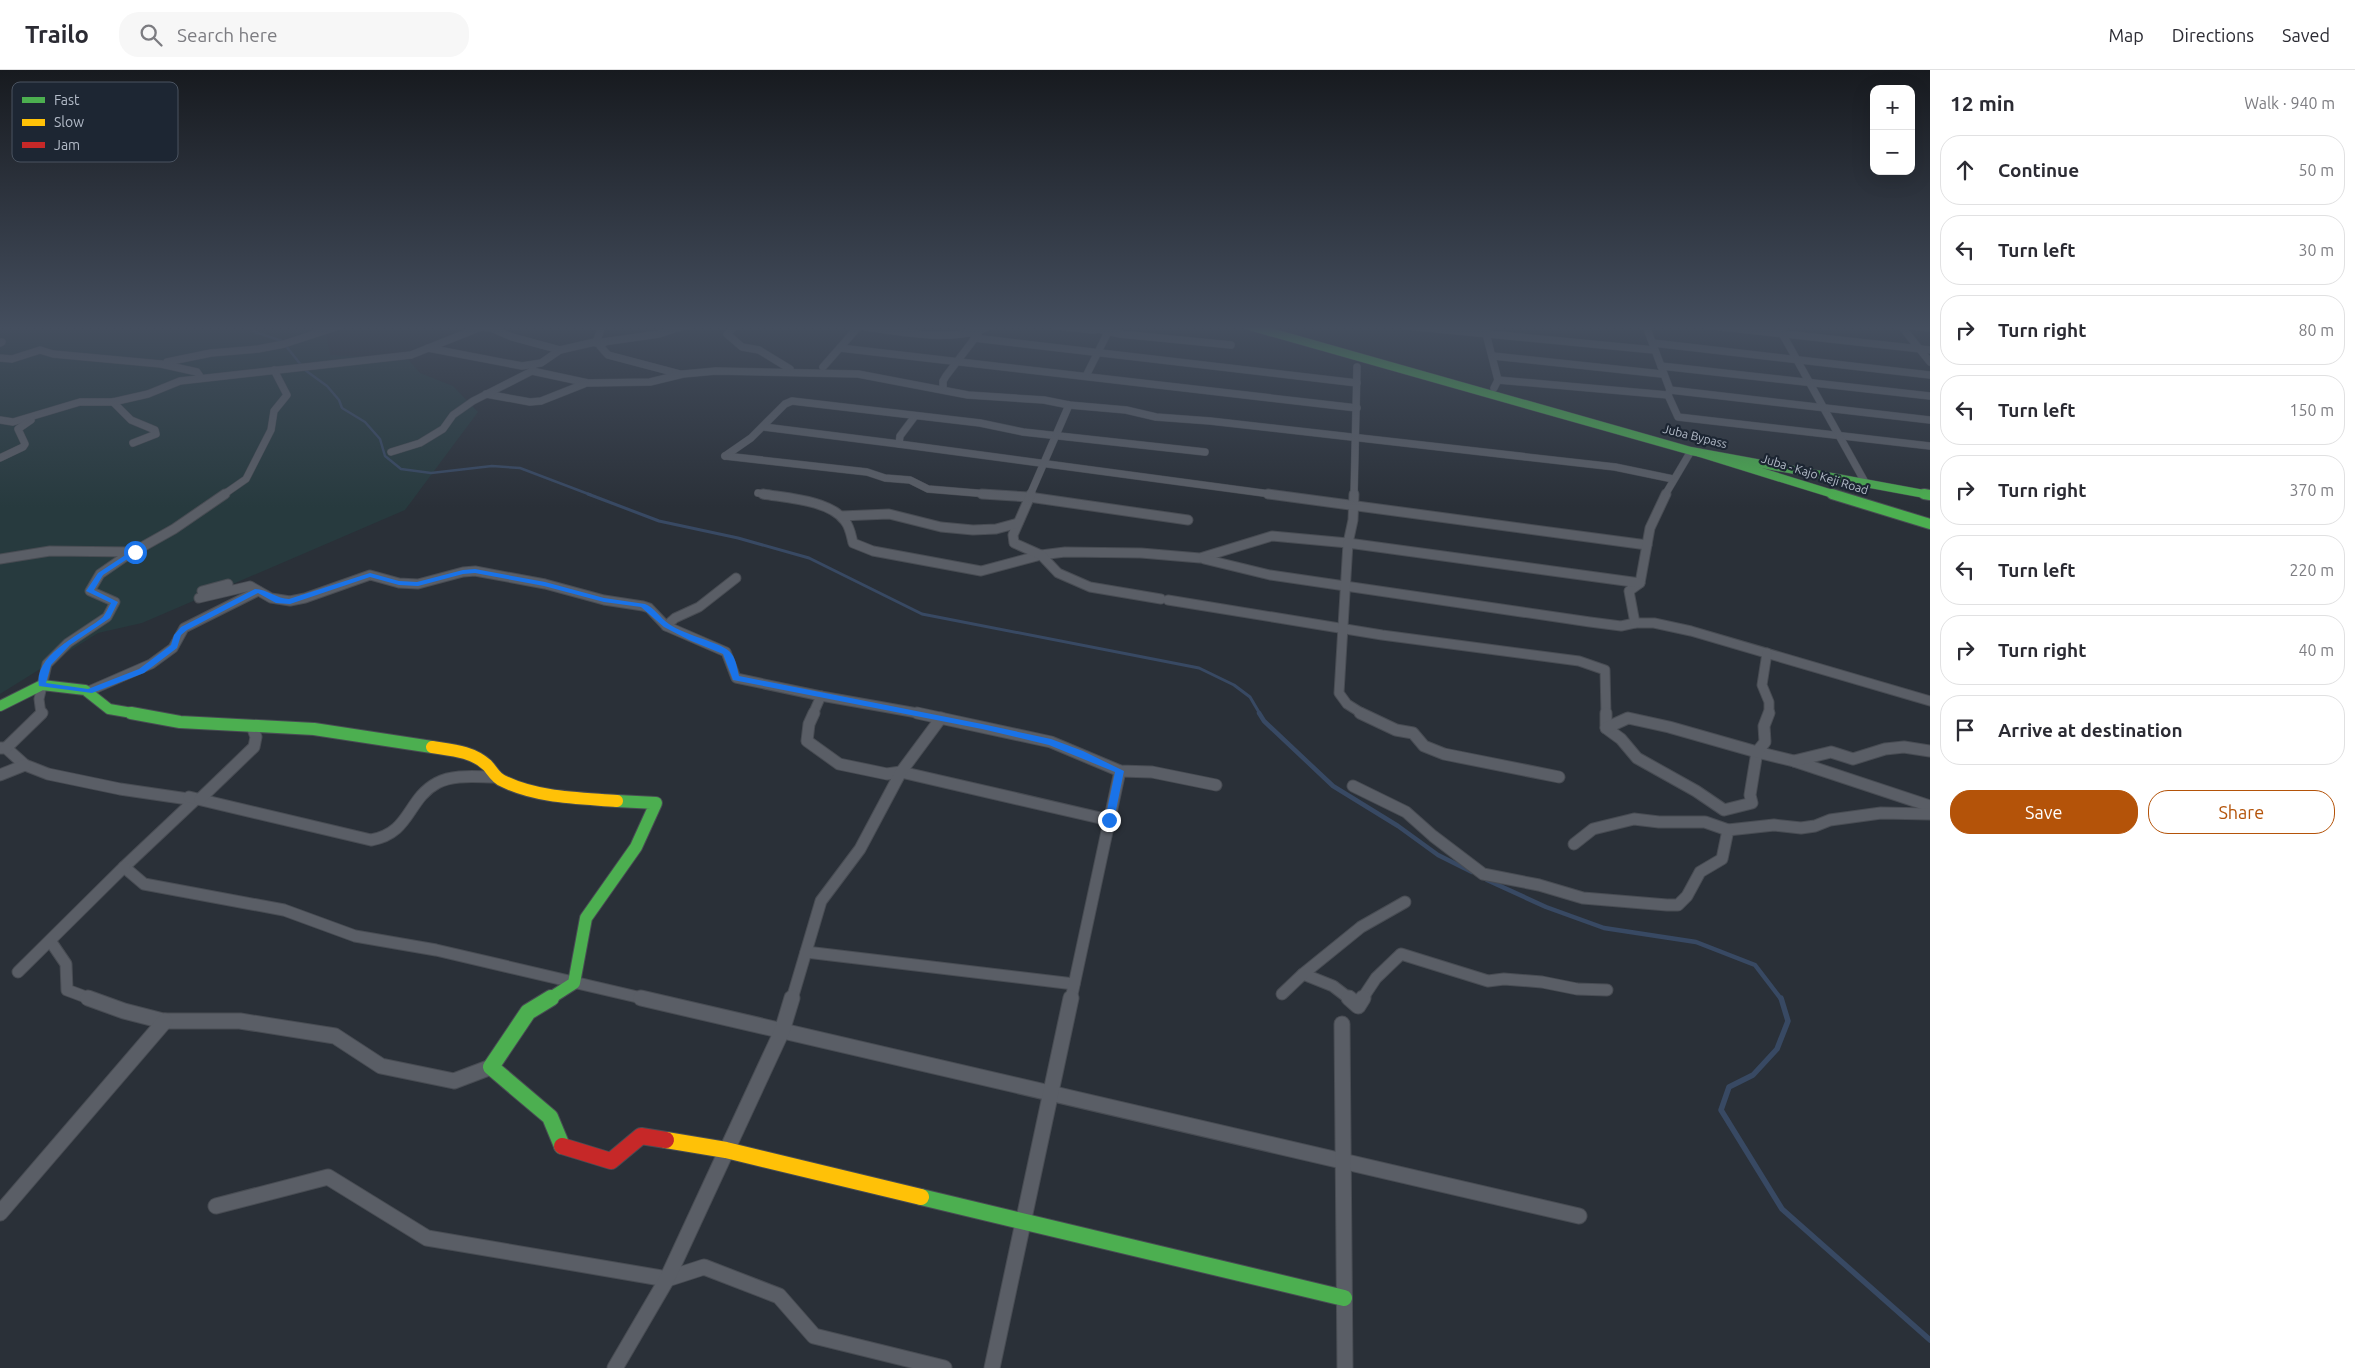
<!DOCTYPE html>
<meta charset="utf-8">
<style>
body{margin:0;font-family:Ubuntu,sans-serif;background:#f7f7f7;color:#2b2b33}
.controls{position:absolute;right:15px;top:15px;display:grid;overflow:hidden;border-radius:10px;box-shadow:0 5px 20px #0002}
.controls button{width:45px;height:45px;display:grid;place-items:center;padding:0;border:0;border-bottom:1px solid #e1e1e2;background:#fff;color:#2b2b33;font:25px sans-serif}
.stop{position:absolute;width:15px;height:15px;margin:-11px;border:4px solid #1a73e8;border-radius:50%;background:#fff}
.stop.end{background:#1a73e8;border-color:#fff;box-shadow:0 1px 5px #0008}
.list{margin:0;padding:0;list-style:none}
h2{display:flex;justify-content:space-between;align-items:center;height:65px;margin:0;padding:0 20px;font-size:21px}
h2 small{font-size:16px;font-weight:400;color:#7c7c81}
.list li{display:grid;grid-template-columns:32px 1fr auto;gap:15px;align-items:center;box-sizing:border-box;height:70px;margin:0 10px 10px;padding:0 10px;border:1px solid #e1e1e2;border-radius:20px}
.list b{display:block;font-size:19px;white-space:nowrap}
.list em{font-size:16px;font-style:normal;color:#7c7c81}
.actions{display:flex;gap:10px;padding:15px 20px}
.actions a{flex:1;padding:11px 0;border:1px solid #b45309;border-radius:20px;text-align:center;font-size:18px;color:#b45309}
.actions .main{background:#b45309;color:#fff}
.icon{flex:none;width:28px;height:28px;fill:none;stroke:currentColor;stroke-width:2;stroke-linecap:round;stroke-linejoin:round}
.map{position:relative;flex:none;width:1930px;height:1298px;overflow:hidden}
header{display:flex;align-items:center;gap:30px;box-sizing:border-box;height:70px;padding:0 25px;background:#fff;border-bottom:1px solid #e1e1e2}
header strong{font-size:24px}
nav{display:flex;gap:28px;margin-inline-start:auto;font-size:18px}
.search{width:350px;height:45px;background:#f7f7f7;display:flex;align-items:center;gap:12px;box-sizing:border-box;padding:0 18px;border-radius:20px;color:#7c7c81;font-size:19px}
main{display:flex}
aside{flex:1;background:#fff}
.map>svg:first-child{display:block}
.green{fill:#273a3e}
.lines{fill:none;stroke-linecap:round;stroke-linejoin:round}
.stream-far3{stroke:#384963;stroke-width:2.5}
.stream-far2{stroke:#384963;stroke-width:3}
.stream-far1{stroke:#384963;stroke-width:4.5}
.stream{stroke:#384963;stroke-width:5.5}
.street-far3-casing{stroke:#484c53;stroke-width:8}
.street-far2-casing{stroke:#484c53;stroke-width:11}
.street-far1-casing{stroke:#484c53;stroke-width:13}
.street-casing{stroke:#484c53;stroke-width:17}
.fast-far3-casing{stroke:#484c53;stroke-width:9}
.fast-far2-casing{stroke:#484c53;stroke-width:12}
.fast-far1-casing{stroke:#484c53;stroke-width:14}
.fast-casing{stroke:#484c53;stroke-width:18}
.slow-far1-casing{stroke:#484c53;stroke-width:14}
.slow-casing{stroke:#484c53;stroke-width:18}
.jam-casing{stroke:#484c53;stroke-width:18}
.street-far3{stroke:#5a5e66;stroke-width:7}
.street-far2{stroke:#5a5e66;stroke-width:9}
.street-far1{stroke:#5a5e66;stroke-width:11}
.street{stroke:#5a5e66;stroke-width:15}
.fast-far3{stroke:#4caf50;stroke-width:8}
.fast-far2{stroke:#4caf50;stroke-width:10}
.fast-far1{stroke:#4caf50;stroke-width:12}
.fast{stroke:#4caf50;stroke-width:16}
.slow-far1{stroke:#ffc107;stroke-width:12}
.slow{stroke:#ffc107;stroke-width:16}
.jam{stroke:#c62828;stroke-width:16}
.route{fill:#1a73e8}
.labels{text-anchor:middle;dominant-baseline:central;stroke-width:4.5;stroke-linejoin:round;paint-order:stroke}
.far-street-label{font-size:12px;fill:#b4bcc9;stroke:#1d2633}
.key{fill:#1d2633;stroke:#4a5360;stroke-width:1}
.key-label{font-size:14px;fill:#b4bcc9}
</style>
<header>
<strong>Trailo</strong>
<div class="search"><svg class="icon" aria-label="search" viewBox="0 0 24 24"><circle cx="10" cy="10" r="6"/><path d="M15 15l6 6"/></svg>Search here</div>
<nav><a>Map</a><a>Directions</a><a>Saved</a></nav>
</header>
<main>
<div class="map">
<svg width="1930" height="1298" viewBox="0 0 1930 1298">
<rect width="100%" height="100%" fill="#2a3038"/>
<path class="green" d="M 0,256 L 325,256 L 330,285 L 407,288 L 420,303 L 453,316 L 478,342 L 405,440 L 142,553 L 98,563 L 0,624 Z"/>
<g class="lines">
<path class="stream-far3" d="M 247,256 L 255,262 L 282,271 L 305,300 L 327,316 L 339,330 L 342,338 L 365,352 L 380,369 L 385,386 L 401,399 L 431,403 L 492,396 L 520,398 L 591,425"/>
<path class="stream-far2" d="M 588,424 L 659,451 L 738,468 L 809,488 L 922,544 L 1199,598 L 1234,615 L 1250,627 L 1260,644"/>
<g class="stream-far1">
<path d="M 1259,643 L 1264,651 L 1333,716 L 1398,756 L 1438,785 L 1472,802"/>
<path d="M 1487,810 L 1546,837 L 1604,858 L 1696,872 L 1755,895 L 1781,929"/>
</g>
<path class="stream" d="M 1781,928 L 1788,951 L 1777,979 L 1753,1005 L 1729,1017 L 1721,1040 L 1782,1139 L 1930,1270"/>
<g class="street-far3-casing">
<g id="street-far3">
<path d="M 602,256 L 596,273 L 659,264 L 684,256"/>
<path d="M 735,256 L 727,264 L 742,277 L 759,280 L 790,299"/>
<path d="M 858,256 C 897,261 954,274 990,256"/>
<path d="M 1056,256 L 1093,260 L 1107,258"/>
<path d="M 1406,256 L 1654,280"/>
<path d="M 1484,256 L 1498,310 L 1494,318"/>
<path d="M 1646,256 L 1670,320 L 1668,325 L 1678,347 L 1930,376"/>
<path d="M 1712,256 L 1930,280"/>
<path d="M 1778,256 L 1866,414"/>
<path d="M 1901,256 L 1930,292"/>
<path d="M 1910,256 L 1930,258"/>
<path d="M 1102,260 L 1120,264 L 1231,275"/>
<path d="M 974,268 L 1357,313"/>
<path d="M 0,272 L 2,272 L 0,273"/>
<path d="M 605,272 L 600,276 L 608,285 L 680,304"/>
<path d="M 1653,273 L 1930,305"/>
<path d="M 428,278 L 522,296 L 541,293 L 560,280 L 595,272"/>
<path d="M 840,278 L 1357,338"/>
<path d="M 1493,286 L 1662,304"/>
<path d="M 0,288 L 12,289 L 40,280 L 53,284 L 161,294 L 197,302 L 201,308"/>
<path d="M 167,292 L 211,283 L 258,279 L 284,274 L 339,256"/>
<path d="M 1661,296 L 1930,326"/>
<path d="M 823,297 L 859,256"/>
<path d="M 532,301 L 588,313 L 650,312 L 683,304 L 716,301 L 858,304 L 968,325 L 1044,330 L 1069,335 L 1126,340 L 1156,347 L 1210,351 L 1615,397 L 1673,409"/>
<path d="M 1086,306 L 1108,262"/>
<path d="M 1498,310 L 1668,325"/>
<path d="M 943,319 L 943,311 L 946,306 L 978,264"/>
<path d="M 1670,320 L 1930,350"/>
<path d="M 486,324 L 530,332 L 541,331 L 584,314"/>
<path d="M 113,332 L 131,350 L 155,360 L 156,364 L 133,373"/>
<path d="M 915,346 L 900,366 L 899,374 L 1277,425"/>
<path d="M 0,350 L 13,352 L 80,332 L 113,332 L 148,324 L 180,311 L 411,285 L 481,257 L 491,258 L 512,267 L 560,280"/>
<path d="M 764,357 L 899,374"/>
<path d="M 391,382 L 420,373 L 443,359 L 453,345 L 473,331 L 532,301 L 533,295"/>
<path d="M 725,386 L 751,368 L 785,334 L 792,331 L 980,353 L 1023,362 L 1205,382"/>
<path d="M 725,386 L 867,402 L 885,408 L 910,410 L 928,419 L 1000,425"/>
<path d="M 0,388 L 23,377 L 25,374 L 18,359 L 31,350"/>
<path d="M 758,423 L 771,425"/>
<path d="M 223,425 L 246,409 L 271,360 L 274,341 L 287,325 L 274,300"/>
<path d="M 1030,425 L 1069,335"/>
<path d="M 1354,425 L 1357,297"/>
<path d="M 1665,425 L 1691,381"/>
</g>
</g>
<g class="street-far2-casing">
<g id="street-far2">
<path d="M 763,424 C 786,428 830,430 845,451 C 850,457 851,465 853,473 L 873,481 L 981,501 L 1041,485 L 1065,482 L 1141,483 L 1200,488 L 1272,466 L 1348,473 L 1353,450 L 1354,424"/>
<path d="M 982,424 L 1029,427 L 1188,450"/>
<path d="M 1031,424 L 1013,465 L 1014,473 L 1041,485 L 1058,503 L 1090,517 L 1161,529"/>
<path d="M 1268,424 L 1647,475"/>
<path d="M 841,446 L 889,444 L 941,457 L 973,460 L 996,459 L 1018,453"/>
<path d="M 0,489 L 50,481 L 133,482"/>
<path d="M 1204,489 L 1270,505 L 1590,552 L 1621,556 L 1635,553 L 1654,553 L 1691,561 L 1930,631"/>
<path d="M 202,521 L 228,514 L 199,528 L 250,516 L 271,528 L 290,531 L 305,528 L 370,505 L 399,513 L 418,514 L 463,502 L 475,501 L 545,514 L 604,530 L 643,536 L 649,538 L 666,556 L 726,582 L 736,608 L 821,626 L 813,644"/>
<path d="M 1168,530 L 1382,565 L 1579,591 L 1605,600 L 1606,644"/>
<path d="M 1635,553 L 1629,521 L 1640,513 L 1650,458 L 1666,424"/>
<path d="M 666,556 L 675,548 L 699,537 L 736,508"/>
<path d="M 1767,583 L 1762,615 L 1769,632 L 1769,644"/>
<path d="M 89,621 L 151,594 L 173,578 L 184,558 L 258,521"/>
<path d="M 821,626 L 923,644"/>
<path d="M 41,644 L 39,629 L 47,594 L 68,573 L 107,547 L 115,532 L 90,521 L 100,504 L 126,486 L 174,459 L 225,424"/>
<path d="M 1363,644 L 1347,634 L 1339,623 L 1348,473 L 1640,513"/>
</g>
</g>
<g class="street-far1-casing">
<g id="street-far1">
<path d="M 814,643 L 809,654 L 807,671 L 839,694 L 887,704 L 901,702 L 1109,750"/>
<path d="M 917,643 L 1051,672 L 1120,701 L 1152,702 L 1216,715"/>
<path d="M 1360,643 L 1396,660 L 1413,663 L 1424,676 L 1444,684 L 1559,707"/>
<path d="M 1606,643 L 1606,658 L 1621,669 L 1637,688 L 1696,721 L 1724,740 L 1752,733 L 1750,725 L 1757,682 L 1794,691 L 1930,736"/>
<path d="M 1606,658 L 1628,648 L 1669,657 L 1757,682 L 1765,672 L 1764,656 L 1769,643"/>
<path d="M 0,678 L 6,678 L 25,695 L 48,704 L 120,719 L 195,730 L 124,797 L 144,814 L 284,840 L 355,866 L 436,880 L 646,929"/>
<path d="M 6,678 L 42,643"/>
<path d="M 1794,691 L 1831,682 L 1853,689 L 1885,679 L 1904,677 L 1930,681"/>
<path d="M 0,705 L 25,695"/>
<path d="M 1353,716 L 1406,742 L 1433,766 L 1483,804 L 1539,815 L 1583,828 L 1667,835 L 1678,835 L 1687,826 L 1700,802 L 1722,789 L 1728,760 L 1774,755 L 1801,758 L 1815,756 L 1830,750 L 1881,743 L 1930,744"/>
<path d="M 189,727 L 371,770 C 411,763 407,729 437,713 C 454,704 476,707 495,707"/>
<path d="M 200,729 L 254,677 L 256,667 L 252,656"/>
<path d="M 1574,774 L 1593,759 L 1634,749 L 1659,752 L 1705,752 L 1728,760"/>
<path d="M 51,872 L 66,894 L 67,920 L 91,929"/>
<path d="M 806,882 L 1074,914"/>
<path d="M 18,902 L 124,797"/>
<path d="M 1303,904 L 1333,916 L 1350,929"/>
<path d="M 1282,924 L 1303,904 L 1361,857 L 1405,832"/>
<path d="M 792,929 L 821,831 L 860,779 L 901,702 L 941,648"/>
<path d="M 1071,929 L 1120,701"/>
<path d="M 1362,929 L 1376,908 L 1401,884 L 1488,911 L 1504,909 L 1542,912 L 1577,919 L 1607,920"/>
</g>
</g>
<g class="street-casing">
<g id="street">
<path d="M 88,928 L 124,941 L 163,951 L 240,951 L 335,966 L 381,996 L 454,1011 L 491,997"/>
<path d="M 641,928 L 1579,1146"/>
<path d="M 1349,928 L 1358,936 L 1363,928"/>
<path d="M 1342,954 L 1345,1298"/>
<path d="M 216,1136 L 328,1107 L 427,1168 L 667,1209 L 704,1197 L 779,1226 L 814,1266 L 944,1298"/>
<path d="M 0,1143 L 165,951"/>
<path d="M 615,1298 L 667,1209 L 782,961 L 792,928"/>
<path d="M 992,1298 L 1071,928"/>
</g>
</g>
<g class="fast-far3-casing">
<g id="fast-far3">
<path d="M 1249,256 L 1691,381 L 1930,425"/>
<path d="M 1700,383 L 1836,425"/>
</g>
</g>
<g class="fast-far2-casing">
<g id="fast-far2">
<path d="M 1832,424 L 1930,454"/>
<path d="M 1924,424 L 1930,425"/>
<path d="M 0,636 L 42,615 L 85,620 L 109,639 L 138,644"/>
</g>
</g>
<g class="fast-far1-casing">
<g id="fast-far1">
<path d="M 131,643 L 180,652 L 314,659 L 432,677"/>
<path d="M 549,929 L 574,913 L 586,848 L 636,777 L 656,733 L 617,731"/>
</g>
</g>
<g class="fast-casing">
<g id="fast">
<path d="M 551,928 L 528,942 L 491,997 L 550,1047 L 562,1076"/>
<path d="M 921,1127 L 1344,1228"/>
</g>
</g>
<g class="slow-far1-casing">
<path id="slow-far1" d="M 432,677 C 451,680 472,681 487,695 C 492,700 495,708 503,711 C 537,728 580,728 617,731"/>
</g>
<g class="slow-casing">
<path id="slow" d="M 666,1070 L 726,1080 L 921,1127"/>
</g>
<g class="jam-casing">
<path id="jam" d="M 562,1076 L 611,1091 L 641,1066 L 666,1070"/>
</g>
<use href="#street-far3" class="street-far3"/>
<use href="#street-far2" class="street-far2"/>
<use href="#street-far1" class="street-far1"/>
<use href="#street" class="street"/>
<use href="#fast-far3" class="fast-far3"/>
<use href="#fast-far2" class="fast-far2"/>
<use href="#fast-far1" class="fast-far1"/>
<use href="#fast" class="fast"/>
<use href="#slow-far1" class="slow-far1"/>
<use href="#slow" class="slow"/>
<use href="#jam" class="jam"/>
</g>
<linearGradient id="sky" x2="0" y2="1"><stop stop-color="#171a1f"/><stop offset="0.59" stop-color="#444e5e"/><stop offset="1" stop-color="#444e5e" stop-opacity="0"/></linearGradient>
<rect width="1930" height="437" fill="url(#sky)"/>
<path class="route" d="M 133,480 L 138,482 L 103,505 L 94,520 L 118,532 L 110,548 L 70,575 L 51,595 L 46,613 L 88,619 L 139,599 L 171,575 L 174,565 L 181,557 L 255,519 C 267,519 277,529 289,529 L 370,503 L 399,511 L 417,512 L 463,500 L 475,499 L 545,512 L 604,528 L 645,534 C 655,538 660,548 669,554 C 684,565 719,572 729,581 C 736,587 737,598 739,606 L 982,654 L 1051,669 L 1083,681 L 1124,701 L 1114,750 L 1109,754 L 1105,750 L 1115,702 L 1049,675 L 982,659 L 733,610 L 723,584 L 689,570 L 664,557 L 641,537 L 604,532 L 544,516 L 475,503 L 463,504 L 418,516 L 399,515 L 370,507 L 290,534 L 276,533 L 258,523 L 187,560 L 181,565 L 177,578 L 144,603 L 92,623 L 39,616 C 33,584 83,564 103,547 C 106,543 108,538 111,533 L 86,521 L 98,503 Z"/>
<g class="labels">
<g class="far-street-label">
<text transform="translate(1695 366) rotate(14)">Juba Bypass</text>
<text transform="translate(1815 404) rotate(17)">Juba - Kajo Keji Road</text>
</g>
</g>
<rect x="12" y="12" width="166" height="80" rx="8" class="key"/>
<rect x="22" y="27" width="23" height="6" fill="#4caf50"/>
<rect x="22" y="49" width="23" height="7" fill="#ffc107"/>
<rect x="22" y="72" width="23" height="6" fill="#c62828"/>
<g class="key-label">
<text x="54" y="35">Fast</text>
<text x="54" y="57">Slow</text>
<text x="54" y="80">Jam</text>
</g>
</svg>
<div class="controls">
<button>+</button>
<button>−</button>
</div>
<div class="stop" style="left:135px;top:482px"></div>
<div class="stop end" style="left:1109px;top:750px"></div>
</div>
<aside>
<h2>12 min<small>Walk · 940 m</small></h2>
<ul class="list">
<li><svg class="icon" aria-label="ahead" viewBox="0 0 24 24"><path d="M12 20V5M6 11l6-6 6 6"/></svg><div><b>Continue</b></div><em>50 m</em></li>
<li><svg class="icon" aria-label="left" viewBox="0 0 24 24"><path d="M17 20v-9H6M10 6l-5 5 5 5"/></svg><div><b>Turn left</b></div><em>30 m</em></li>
<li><svg class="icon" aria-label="right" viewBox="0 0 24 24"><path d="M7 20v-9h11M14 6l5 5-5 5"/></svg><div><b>Turn right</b></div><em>80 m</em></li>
<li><svg class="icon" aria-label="left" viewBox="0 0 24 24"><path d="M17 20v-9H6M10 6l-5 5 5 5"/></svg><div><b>Turn left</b></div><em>150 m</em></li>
<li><svg class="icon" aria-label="right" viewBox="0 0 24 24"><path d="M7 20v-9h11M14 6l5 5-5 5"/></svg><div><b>Turn right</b></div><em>370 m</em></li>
<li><svg class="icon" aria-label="left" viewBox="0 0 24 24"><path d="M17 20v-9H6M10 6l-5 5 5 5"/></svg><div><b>Turn left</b></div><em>220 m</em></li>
<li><svg class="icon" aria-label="right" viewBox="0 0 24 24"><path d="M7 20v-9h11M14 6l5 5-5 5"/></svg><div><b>Turn right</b></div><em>40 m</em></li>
<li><svg class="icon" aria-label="arrive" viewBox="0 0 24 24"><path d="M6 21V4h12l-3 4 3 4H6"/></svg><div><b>Arrive at destination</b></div></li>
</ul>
<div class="actions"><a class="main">Save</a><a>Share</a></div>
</aside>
</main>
